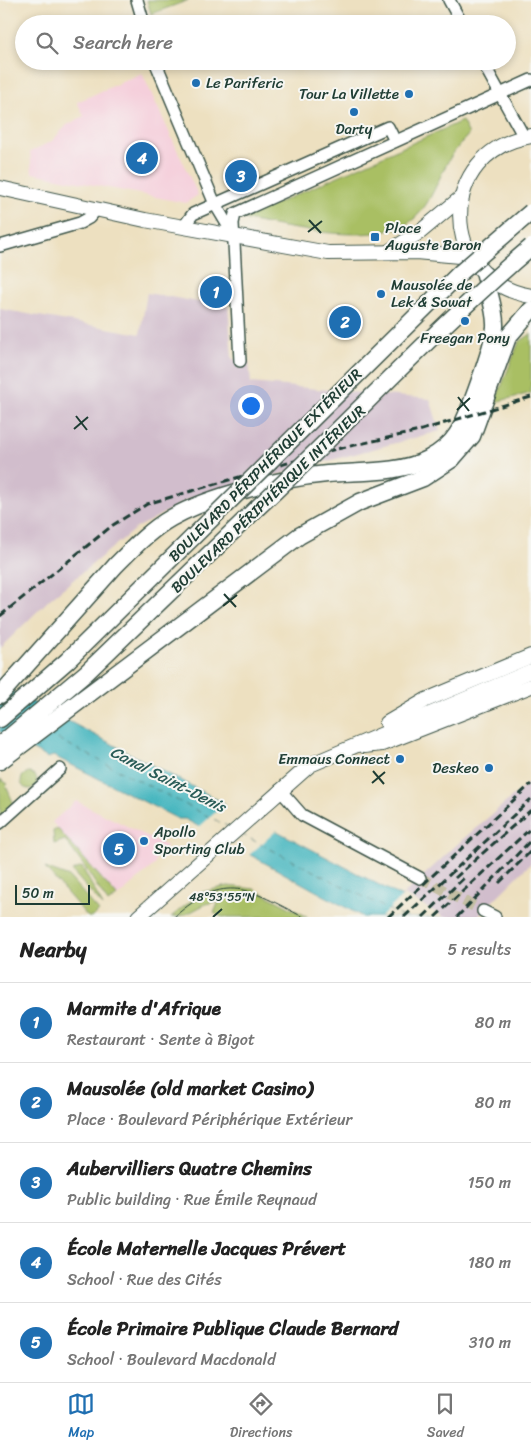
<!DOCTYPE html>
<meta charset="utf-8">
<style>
body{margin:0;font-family:Sriracha,sans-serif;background:#f2f2f2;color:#222}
.scale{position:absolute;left:15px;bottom:12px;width:75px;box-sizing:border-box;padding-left:5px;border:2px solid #1f3d34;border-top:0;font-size:14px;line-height:18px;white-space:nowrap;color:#1f3d34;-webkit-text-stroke:4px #f6f6f2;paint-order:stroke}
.you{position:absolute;left:250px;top:405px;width:18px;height:18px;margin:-12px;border:4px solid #fff;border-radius:50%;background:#1a73e8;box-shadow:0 0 0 8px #1a73e833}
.badge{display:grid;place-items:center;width:32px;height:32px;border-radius:50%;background:#1f6fb2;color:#fff;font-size:16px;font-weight:700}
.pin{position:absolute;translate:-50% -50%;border:2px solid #fff;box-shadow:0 1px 5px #0006}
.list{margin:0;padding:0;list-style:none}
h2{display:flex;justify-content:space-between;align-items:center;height:65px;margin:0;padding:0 20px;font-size:21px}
h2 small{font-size:16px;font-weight:400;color:#767676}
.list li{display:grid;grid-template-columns:32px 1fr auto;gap:15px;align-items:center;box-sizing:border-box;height:80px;padding:0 20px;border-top:1px solid #e0e0e0}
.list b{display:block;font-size:19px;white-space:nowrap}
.list p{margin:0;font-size:16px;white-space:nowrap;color:#767676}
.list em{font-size:16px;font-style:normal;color:#767676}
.icon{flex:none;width:28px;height:28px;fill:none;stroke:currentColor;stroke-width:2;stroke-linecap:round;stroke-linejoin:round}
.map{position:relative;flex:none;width:531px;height:917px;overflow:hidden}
.search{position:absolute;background:#fff;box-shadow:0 2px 8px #0003;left:15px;right:15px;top:15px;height:55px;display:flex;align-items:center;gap:12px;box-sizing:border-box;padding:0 18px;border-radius:28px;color:#767676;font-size:19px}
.sheet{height:465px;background:#fff}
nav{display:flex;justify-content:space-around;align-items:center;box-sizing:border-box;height:70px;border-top:1px solid #e0e0e0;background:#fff;font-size:14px;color:#767676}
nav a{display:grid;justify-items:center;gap:2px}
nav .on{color:#1f6fb2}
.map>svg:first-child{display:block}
.built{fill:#f5cfdb}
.industrial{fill:#d1bdcc}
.green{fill:#a9bf64;stroke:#647e4c}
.water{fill:#49b7c0;stroke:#347a7a}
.pier{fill:#ede0c0}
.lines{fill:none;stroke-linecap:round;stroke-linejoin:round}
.ferry{stroke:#2a5c57;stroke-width:1;stroke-dasharray:6 5;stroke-linecap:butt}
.minor-tunnel{stroke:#c4bfa4;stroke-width:11;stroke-dasharray:11 5.5;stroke-linecap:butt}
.minor-casing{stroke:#3e5549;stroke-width:14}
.major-casing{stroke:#3e5549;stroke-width:16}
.highway-casing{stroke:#3e5549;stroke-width:19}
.minor{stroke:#fff;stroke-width:11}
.major{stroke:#fff;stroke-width:14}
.highway{stroke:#fff;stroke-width:16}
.tram{stroke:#1f3d34;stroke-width:1}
.rail{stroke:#1f3d34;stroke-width:3;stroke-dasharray:8 4;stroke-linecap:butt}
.highway-bridge-casing{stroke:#3e5549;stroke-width:19;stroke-linecap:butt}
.highway-bridge{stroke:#fff;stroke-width:16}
.ticks{fill:none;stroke:#1f3d34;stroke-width:2}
.poi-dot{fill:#1f6fb2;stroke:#f6f6f2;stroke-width:2}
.labels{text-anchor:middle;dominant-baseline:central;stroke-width:4;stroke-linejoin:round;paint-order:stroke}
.poi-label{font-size:15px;fill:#1f3d34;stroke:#f6f6f2;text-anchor:start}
.street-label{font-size:15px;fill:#1f3d34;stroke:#f6f6f2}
.water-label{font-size:16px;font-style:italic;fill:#2a5c57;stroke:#f6f6f2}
.ticks-label{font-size:12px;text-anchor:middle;fill:#1f3d34;stroke:#f6f6f2;stroke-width:4;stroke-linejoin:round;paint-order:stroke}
</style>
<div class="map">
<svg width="531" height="917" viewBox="0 0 531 917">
<rect width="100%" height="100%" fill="#f6f6f2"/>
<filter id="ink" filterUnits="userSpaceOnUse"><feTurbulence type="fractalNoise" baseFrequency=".02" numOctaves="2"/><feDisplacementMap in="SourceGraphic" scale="10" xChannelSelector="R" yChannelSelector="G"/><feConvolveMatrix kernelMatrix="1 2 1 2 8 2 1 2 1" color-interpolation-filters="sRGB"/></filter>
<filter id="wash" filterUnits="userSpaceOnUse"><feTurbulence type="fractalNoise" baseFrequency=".0096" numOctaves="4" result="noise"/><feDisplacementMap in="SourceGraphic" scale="20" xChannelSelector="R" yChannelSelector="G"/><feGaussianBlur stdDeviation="1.12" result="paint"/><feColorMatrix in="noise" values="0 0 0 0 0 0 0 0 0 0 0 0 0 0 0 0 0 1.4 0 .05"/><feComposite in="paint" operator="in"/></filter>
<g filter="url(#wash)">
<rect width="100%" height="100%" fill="#ede0c0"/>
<g class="built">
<path d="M 142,73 L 198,195 L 186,203 L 32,173 L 30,152 L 52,141 L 67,125 L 84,116 L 77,102 Z"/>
<path d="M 76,801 L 167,846 L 156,856 L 155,864 L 118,897 L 52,822 Z"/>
</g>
<g class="industrial">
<path d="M 147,293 L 228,307 L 228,302 L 232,359 L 249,362 L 251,383 L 430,399 L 440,431 L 191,498 L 135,529 L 50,599 L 0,648 L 0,309 L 140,334 Z"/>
<path d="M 531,781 L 531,863 L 477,917 L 379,917 L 463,839 Z"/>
</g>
<g class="green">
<path d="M 147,0 L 189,0 L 151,14 Z"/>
<path d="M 462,121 L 469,134 C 462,142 455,150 450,158 C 438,178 432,202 415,218 C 383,248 287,228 247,220 L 246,217 Z"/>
<path d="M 531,334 L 531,393 L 495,402 L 519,342 Z"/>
<circle cx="29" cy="781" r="8"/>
<path d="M 0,779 L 8,784 L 6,786 L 14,804 L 0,817 Z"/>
<path d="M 58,829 L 117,896 L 108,903 L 84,866 L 65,840 L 54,844 L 53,831 Z"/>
<path d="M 82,867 L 103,906 L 72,871 Z"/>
<path d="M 45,868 L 69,877 L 99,911 L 93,917 L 88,917 Z"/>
<path d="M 228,886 L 254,889 L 308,917 L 222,917 L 214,913 L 219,901 C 198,903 192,917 171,917 L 202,892 Z"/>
</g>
<path class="water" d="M 0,685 L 440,917 L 363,917 L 185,819 L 178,819 L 58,758 L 53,756 L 48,758 L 0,732 Z"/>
<g class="pier">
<path d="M 227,802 L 278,829 L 247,857 L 197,829 Z"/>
<path d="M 404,895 L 441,915 L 443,917 L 381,917 Z"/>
</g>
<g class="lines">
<g class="ferry">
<path d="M 48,734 L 229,827"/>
<path d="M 241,834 L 403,917"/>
</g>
</g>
</g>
<g filter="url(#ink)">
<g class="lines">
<path class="minor-tunnel" d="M 420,878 L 483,911"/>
<g class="minor-casing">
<g id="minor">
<path d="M 137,0 L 144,24"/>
<path d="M 449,0 L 462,24"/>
<path d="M 155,61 L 215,204 L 233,234"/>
<path d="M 482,61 L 524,137"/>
<path d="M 184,226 L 193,214 L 388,127 L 395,141"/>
<path d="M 0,246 L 80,223 L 89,218 L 96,210"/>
<path d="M 240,361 L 233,223 L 235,214 L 531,80"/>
<path d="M 280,790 L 302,815 L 420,878"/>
<path d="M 0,823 L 60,769"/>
<path d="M 483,911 L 495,917"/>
</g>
</g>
<g class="major-casing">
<g id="major">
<path d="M 531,136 C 436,151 437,280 531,296"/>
<path d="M 0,188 L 145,220 L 328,253 L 416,252 L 470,257"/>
<path d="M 388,252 L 420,232 L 462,197"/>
<path d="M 387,723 L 426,700 L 531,656"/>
<path d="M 364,746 L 382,744 L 531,686"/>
<path d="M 138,917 L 310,765 L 531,671"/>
</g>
</g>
<g class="highway-casing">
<g id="highway">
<path d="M 0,695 L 116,565 C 133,548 150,530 171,518 C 210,496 282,478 327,474 C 359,471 399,474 428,459 C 439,453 450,445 457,434 C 468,418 493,346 495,327 C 496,311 488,291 485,275"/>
<path d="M 0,719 L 67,661 L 193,537"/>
<path d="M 0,745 L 86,673 L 256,509"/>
<path d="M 0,761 L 299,536 L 360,502 L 423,478 L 452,459 L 472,436 L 508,337 L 531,310"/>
</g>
</g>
<use href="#minor" class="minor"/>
<use href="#major" class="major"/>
<use href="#highway" class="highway"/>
<path class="tram" d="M 174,917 C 226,871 249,889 303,917"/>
<g class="rail">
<path d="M 0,616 L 113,525 L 147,504 L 332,450 L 415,432 L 531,397"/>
<path d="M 455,878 L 531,810"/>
<path d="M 499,883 L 531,851"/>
<path d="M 388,917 L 531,784"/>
<path d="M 404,917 L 531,799"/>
<path d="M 423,917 L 466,876"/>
<path d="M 435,917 L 531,828"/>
<path d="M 457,917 L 531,840"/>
</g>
<g class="highway-bridge-casing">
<g id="highway-bridge">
<path d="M 256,509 C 349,423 434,329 531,247"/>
<path d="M 193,537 L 460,273 L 531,212"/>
</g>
</g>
<use href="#highway-bridge" class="highway-bridge"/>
</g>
</g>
<path class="ticks" d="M 309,220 L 321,233M 308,232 L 322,221M 458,397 L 469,411M 457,410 L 470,398M 76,416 L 87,430M 74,429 L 88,417M 224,594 L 236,607M 223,606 L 237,595M 373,771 L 384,784M 372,783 L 385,772M 213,917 L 222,909"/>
<g class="poi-dot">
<circle cx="196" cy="83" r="5"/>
<circle cx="409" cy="94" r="5"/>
<circle cx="354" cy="112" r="5"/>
<rect x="370" y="232" width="10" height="10" rx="2.5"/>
<circle cx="381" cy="294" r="5"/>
<circle cx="465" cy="321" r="5"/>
<circle cx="400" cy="759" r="5"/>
<circle cx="489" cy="768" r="5"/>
<circle cx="144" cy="841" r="5"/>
</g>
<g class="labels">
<g class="poi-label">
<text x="206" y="83">Le Pariferic</text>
<text x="399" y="94" text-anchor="end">Tour La Villette</text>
<text x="354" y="129" text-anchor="middle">Darty</text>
<text x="385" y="228">Place<tspan x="385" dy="17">Auguste Baron</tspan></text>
<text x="391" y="285">Mausolée de<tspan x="391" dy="17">Lek &amp; Sowat</tspan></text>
<text x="465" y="338" text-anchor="middle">Freegan Pony</text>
<text x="390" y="759" text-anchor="end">Emmaus Connect</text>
<text x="479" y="768" text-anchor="end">Deskeo</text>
<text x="154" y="832">Apollo<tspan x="154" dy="17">Sporting Club</tspan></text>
</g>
<g class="street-label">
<text transform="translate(265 465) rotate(-45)">BOULEVARD PÉRIPHÉRIQUE EXTÉRIEUR</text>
<text transform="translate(268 499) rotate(-44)">BOULEVARD PÉRIPHÉRIQUE INTÉRIEUR</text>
</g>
<g class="water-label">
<text transform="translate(168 779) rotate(27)">Canal Saint-Denis</text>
</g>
</g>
<g class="ticks-label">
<text x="222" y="901">48°53'55"N</text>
</g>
</svg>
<div class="scale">50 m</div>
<div class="you"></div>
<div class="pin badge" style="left:216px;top:292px">1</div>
<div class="pin badge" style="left:345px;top:322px">2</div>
<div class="pin badge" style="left:241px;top:176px">3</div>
<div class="pin badge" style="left:142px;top:158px">4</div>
<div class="pin badge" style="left:119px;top:849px">5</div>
<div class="search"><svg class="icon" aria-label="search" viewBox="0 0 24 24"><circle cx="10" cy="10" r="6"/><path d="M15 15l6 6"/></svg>Search here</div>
</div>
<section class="sheet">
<h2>Nearby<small>5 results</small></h2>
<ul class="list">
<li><span class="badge">1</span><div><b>Marmite d'Afrique</b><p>Restaurant · Sente à Bigot</p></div><em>80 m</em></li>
<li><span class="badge">2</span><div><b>Mausolée (old market Casino)</b><p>Place · Boulevard Périphérique Extérieur</p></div><em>80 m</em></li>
<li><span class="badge">3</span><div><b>Aubervilliers Quatre Chemins</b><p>Public building · Rue Émile Reynaud</p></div><em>150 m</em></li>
<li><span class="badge">4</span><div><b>École Maternelle Jacques Prévert</b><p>School · Rue des Cités</p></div><em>180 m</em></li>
<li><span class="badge">5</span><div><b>École Primaire Publique Claude Bernard</b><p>School · Boulevard Macdonald</p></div><em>310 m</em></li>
</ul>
</section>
<nav>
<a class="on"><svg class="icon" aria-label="map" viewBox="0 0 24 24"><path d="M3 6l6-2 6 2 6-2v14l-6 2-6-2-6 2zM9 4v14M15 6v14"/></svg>Map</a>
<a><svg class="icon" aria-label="directions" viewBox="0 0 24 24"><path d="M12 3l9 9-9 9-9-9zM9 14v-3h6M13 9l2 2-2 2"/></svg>Directions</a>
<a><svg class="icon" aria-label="saved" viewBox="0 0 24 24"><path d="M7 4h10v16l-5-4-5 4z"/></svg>Saved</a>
</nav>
